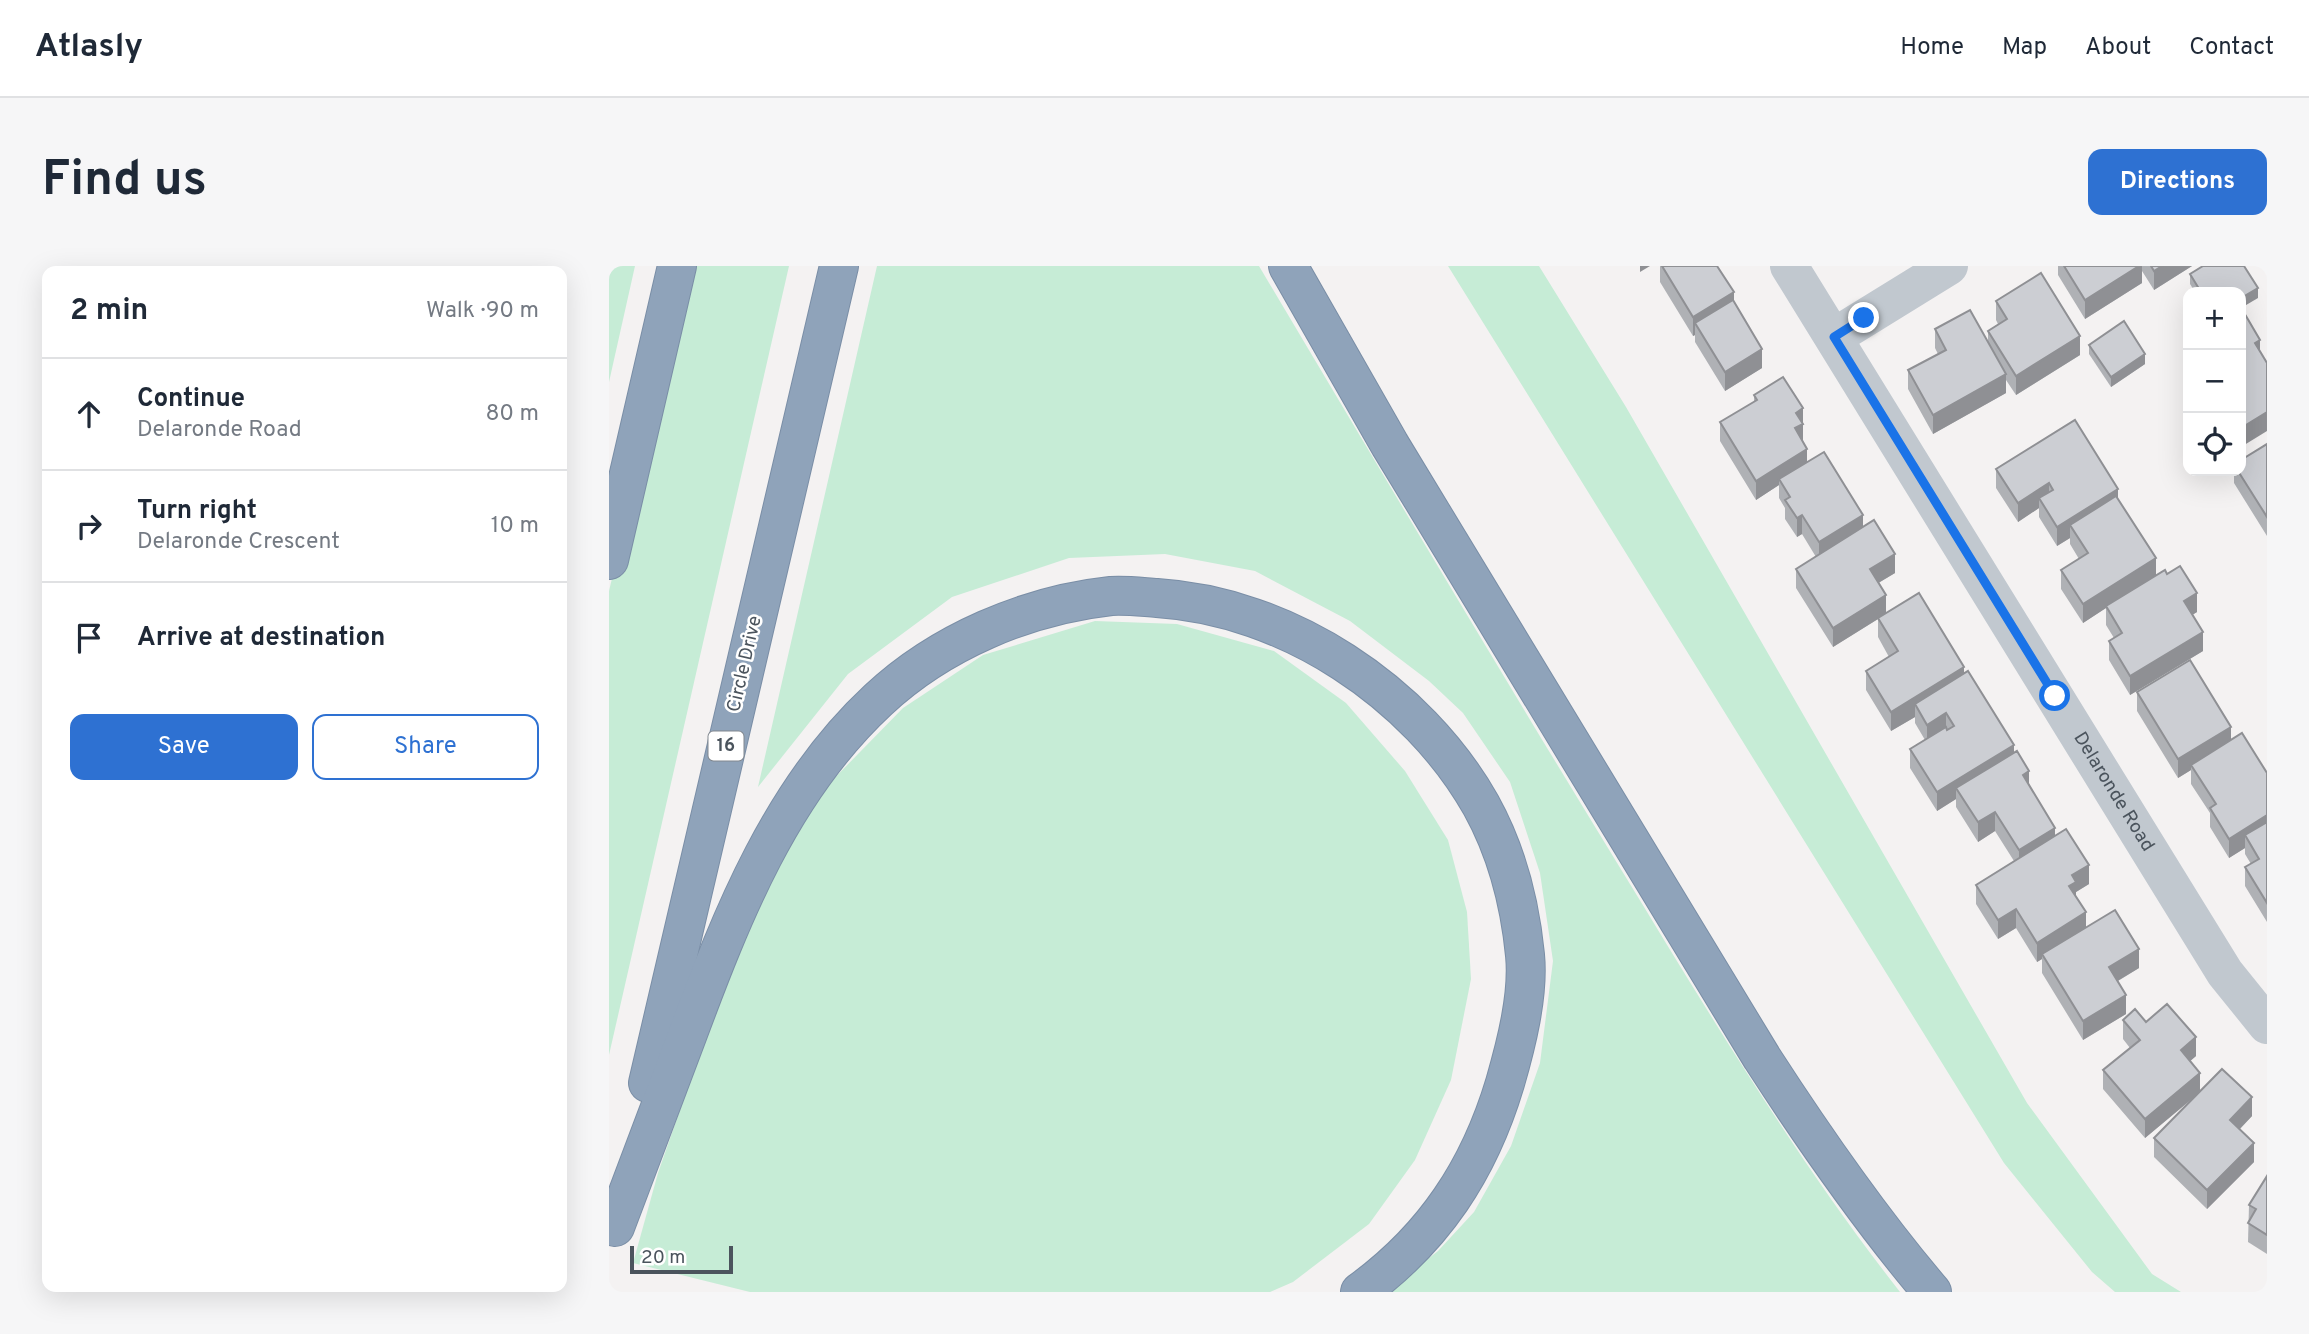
<!DOCTYPE html>
<meta charset="utf-8">
<style>
body{margin:0;font-family:Overpass,sans-serif;background:#f6f6f7;color:#1f2937}
.controls{position:absolute;right:21px;top:21px;display:grid;overflow:hidden;border-radius:14px;box-shadow:0 7px 28px #0002}
.controls button{width:63px;height:63px;display:grid;place-items:center;padding:0;border:0;border-bottom:2px solid #e0e1e3;background:#fff;color:#1f2937;font:35px sans-serif}
.scale{position:absolute;left:21px;bottom:18px;width:103px;box-sizing:border-box;padding-left:7px;border:4px solid #4b545d;border-top:0;font-size:19px;line-height:24px;white-space:nowrap;color:#4b545d;-webkit-text-stroke:5px #fff;paint-order:stroke}
.stop{position:absolute;width:21px;height:21px;margin:-16px;border:5px solid #1a73e8;border-radius:50%;background:#fff}
.stop.end{background:#1a73e8;border-color:#fff;box-shadow:0 2px 7px #0008}
.list{margin:0;padding:0;list-style:none}
h2{display:flex;justify-content:space-between;align-items:center;height:91px;margin:0;padding:0 28px;font-size:30px}
h2 small{font-size:23px;font-weight:400;color:#747a83}
.list li{display:grid;grid-template-columns:46px 1fr auto;gap:21px;align-items:center;box-sizing:border-box;height:112px;padding:0 28px;border-top:2px solid #e0e1e3}
.list b{display:block;font-size:26px;white-space:nowrap}
.list p{margin:0;font-size:23px;white-space:nowrap;color:#747a83}
.list em{font-size:23px;font-style:normal;color:#747a83}
.actions{display:flex;gap:14px;padding:21px 28px}
.actions a{flex:1;padding:16px 0;border:2px solid #2e71d2;border-radius:14px;text-align:center;font-size:24px;color:#2e71d2}
.actions .main{background:#2e71d2;color:#fff}
.icon{flex:none;width:38px;height:38px;fill:none;stroke:currentColor;stroke-width:2;stroke-linecap:round;stroke-linejoin:round}
.map{position:relative;flex:none;width:1658px;height:1026px;overflow:hidden;border-radius:14px}
header{display:flex;align-items:center;gap:42px;box-sizing:border-box;height:98px;padding:0 35px;background:#fff;border-bottom:2px solid #e0e1e3}
header strong{font-size:33px}
nav{display:flex;gap:38px;margin-inline-start:auto;font-size:24px}
.intro{display:flex;align-items:center;justify-content:space-between;box-sizing:border-box;height:168px;padding:0 42px}
h1{margin:0;font-size:49px}
.button{padding:18px 32px;border-radius:14px;background:#2e71d2;color:#fff;font-size:24px;font-weight:700}
main{display:flex;gap:42px;padding:0 42px}
aside{flex:1;background:#fff;border-radius:14px;box-shadow:0 7px 28px #0002}
.map>svg:first-child{display:block}
.green{fill:#c6ecd6}
.lines{fill:none;stroke-linecap:round;stroke-linejoin:round}
.highway-casing{stroke:#7a8ea6;stroke-width:40}
.street{stroke:#c1c8cf;stroke-width:38}
.highway{stroke:#8fa3ba;stroke-width:38}
.wall{fill:#afb1b5}
.shaded-wall{fill:#8f9094}
.building{fill:#ccced3;stroke:#8f9094;stroke-width:2}
.route{stroke:#1a73e8;stroke-width:9}
.labels{text-anchor:middle;dominant-baseline:central;stroke-width:5;stroke-linejoin:round;paint-order:stroke}
.shield{fill:#fff;stroke:#81878e;stroke-width:2}
.shield-label{font-size:18px;font-weight:bold;fill:#4b545d}
.street-label{font-size:19px;fill:#4b545d;stroke:#fff}
</style>
<header>
<strong>Atlasly</strong>
<nav><a>Home</a><a>Map</a><a>About</a><a>Contact</a></nav>
</header>
<div class="intro"><h1>Find us</h1><a class="button">Directions</a></div>
<main>
<aside>
<h2>2 min<small>Walk · 90 m</small></h2>
<ul class="list">
<li><svg class="icon" aria-label="ahead" viewBox="0 0 24 24"><path d="M12 20V5M6 11l6-6 6 6"/></svg><div><b>Continue</b><p>Delaronde Road</p></div><em>80 m</em></li>
<li><svg class="icon" aria-label="right" viewBox="0 0 24 24"><path d="M7 20v-9h11M14 6l5 5-5 5"/></svg><div><b>Turn right</b><p>Delaronde Crescent</p></div><em>10 m</em></li>
<li><svg class="icon" aria-label="arrive" viewBox="0 0 24 24"><path d="M6 21V4h12l-3 4 3 4H6"/></svg><div><b>Arrive at destination</b></div></li>
</ul>
<div class="actions"><a class="main">Save</a><a>Share</a></div>
</aside>
<div class="map">
<svg width="1658" height="1026" viewBox="0 0 1658 1026">
<rect width="100%" height="100%" fill="#f4f2f2"/>
<g class="green">
<path d="M 0,0 L 26,0 L 0,116 Z"/>
<path d="M 77,0 L 180,0 L 0,789 L 0,325 Z"/>
<path d="M 268,0 L 650,0 C 770,202 890,404 1013,605 C 1101,749 1187,893 1291,1026 L 777,1026 L 829,985 L 865,946 L 902,880 L 931,797 L 944,695 L 931,607 L 901,516 L 854,447 L 820,415 L 741,355 L 646,305 L 556,288 L 460,292 L 343,331 L 239,408 L 149,521 Z"/>
<path d="M 839,0 L 930,0 L 1017,141 L 1418,837 L 1543,1008 L 1572,1026 L 1506,1026 L 1483,1006 L 1395,897 Z"/>
<path d="M 486,355 L 568,358 L 665,385 L 737,437 L 796,505 L 839,574 L 858,646 L 862,713 L 842,814 L 806,894 L 760,958 L 684,1016 L 661,1026 L 141,1026 L 24,997 L 49,907 L 140,646 L 206,532 L 294,442 L 374,389 Z"/>
</g>
<g class="lines">
<g class="highway-casing">
<g id="highway">
<path d="M 679,0 L 781,179 L 1153,792 C 1206,874 1260,952 1323,1026"/>
<path d="M 0,294 L 68,0"/>
<path d="M 39,817 L 230,0"/>
<path d="M 6,961 C 30,897 54,833 78,770 C 123,649 172,524 269,434 C 331,376 418,339 502,330 C 517,329 533,331 548,332 C 678,340 808,426 872,539 C 897,584 911,638 916,689 C 920,729 907,779 896,817 C 870,904 825,972 751,1026"/>
</g>
</g>
<g class="street">
<path id="s1" d="M 1180,0 L 1616,707 L 1658,759"/>
<path d="M 1225,71 L 1340,0"/>
</g>
<use href="#highway" class="highway"/>
</g>
<g class="wall">
<path d="M 1051,0 L 1108,0 L 1125,37 L 1153,102 L 1116,125 L 1086,76 L 1086,69 L 1084,70 L 1051,16 Z"/>
<path d="M 1449,0 L 1583,0 L 1545,24 L 1533,5 L 1533,17 L 1476,53 L 1449,9 Z"/>
<path d="M 1581,8 L 1649,32 L 1632,26 L 1586,26 L 1581,18 Z"/>
<path d="M 1387,35 L 1471,89 L 1407,129 L 1397,114 L 1397,127 L 1324,168 L 1299,123 L 1299,104 L 1329,88 L 1326,82 L 1326,63 L 1379,75 L 1379,65 L 1389,58 L 1387,54 Z"/>
<path d="M 1480,79 L 1536,98 L 1502,121 L 1480,88 Z"/>
<path d="M 1145,129 L 1194,142 L 1194,176 L 1198,196 L 1254,262 L 1286,307 L 1269,317 L 1277,347 L 1355,407 L 1405,488 L 1446,570 L 1480,618 L 1467,626 L 1467,631 L 1477,662 L 1530,702 L 1509,715 L 1517,748 L 1474,774 L 1433,707 L 1433,693 L 1428,696 L 1407,662 L 1389,673 L 1367,638 L 1367,619 L 1405,595 L 1386,565 L 1369,576 L 1347,541 L 1347,533 L 1328,545 L 1301,502 L 1301,483 L 1316,474 L 1306,457 L 1306,451 L 1282,465 L 1257,424 L 1257,405 L 1280,391 L 1269,371 L 1269,353 L 1224,381 L 1187,322 L 1187,303 L 1207,291 L 1193,268 L 1188,271 L 1176,253 L 1176,242 L 1170,232 L 1170,219 L 1147,234 L 1111,175 L 1111,156 L 1145,136 Z"/>
<path d="M 1658,178 L 1658,270 L 1625,217 L 1625,205 L 1632,205 Z"/>
<path d="M 1387,203 L 1509,233 L 1547,310 L 1558,308 L 1588,346 L 1583,349 L 1594,385 L 1521,429 L 1500,394 L 1500,375 L 1505,372 L 1497,359 L 1497,342 L 1474,357 L 1452,323 L 1452,304 L 1470,293 L 1461,278 L 1461,272 L 1448,280 L 1430,251 L 1430,242 L 1409,256 L 1387,222 Z"/>
<path d="M 1528,426 L 1622,473 L 1658,507 L 1658,656 L 1636,620 L 1636,601 L 1642,598 L 1636,588 L 1636,582 L 1620,592 L 1601,561 L 1601,547 L 1582,518 L 1582,504 L 1569,512 L 1528,445 Z"/>
<path d="M 1514,754 L 1537,756 L 1587,790 L 1581,795 L 1591,825 L 1643,850 L 1631,863 L 1645,896 L 1598,943 L 1545,891 L 1545,872 L 1583,833 L 1536,872 L 1494,823 L 1494,804 L 1521,782 L 1514,773 Z"/>
<path d="M 1658,910 L 1658,988 L 1639,976 L 1640,939 Z"/>
</g>
<g class="shaded-wall">
<path d="M 1031,0 L 1041,0 L 1031,6 Z"/>
<path d="M 1530,0 L 1533,0 L 1533,17 L 1476,53 L 1476,34 Z"/>
<path d="M 1553,0 L 1583,0 L 1545,24 L 1545,5 Z"/>
<path d="M 1649,22 L 1649,32 L 1632,42 L 1632,32 Z"/>
<path d="M 1125,26 L 1125,45 L 1086,57 L 1086,69 L 1084,70 L 1084,51 Z"/>
<path d="M 1471,70 L 1471,89 L 1407,129 L 1407,110 Z"/>
<path d="M 1651,74 L 1651,93 L 1646,77 Z"/>
<path d="M 1153,83 L 1153,102 L 1116,125 L 1116,106 Z"/>
<path d="M 1536,88 L 1536,98 L 1502,121 L 1502,111 Z"/>
<path d="M 1397,108 L 1397,127 L 1324,168 L 1324,149 Z"/>
<path d="M 1194,142 L 1194,177 L 1186,181 L 1187,147 Z"/>
<path d="M 1658,146 L 1658,165 L 1632,181 L 1632,162 Z"/>
<path d="M 1198,183 L 1198,202 L 1170,213 L 1170,219 L 1147,234 L 1147,215 Z"/>
<path d="M 1440,217 L 1440,236 L 1430,232 L 1430,242 L 1409,256 L 1409,237 Z"/>
<path d="M 1509,223 L 1509,242 L 1461,259 L 1461,272 L 1448,280 L 1448,261 Z"/>
<path d="M 1193,249 L 1193,268 L 1188,271 L 1188,252 Z"/>
<path d="M 1254,249 L 1254,268 L 1210,295 L 1210,276 Z"/>
<path d="M 1286,288 L 1286,307 L 1261,322 L 1261,303 Z"/>
<path d="M 1547,292 L 1547,311 L 1497,340 L 1497,342 L 1474,357 L 1474,338 Z"/>
<path d="M 1588,327 L 1588,346 L 1575,354 L 1575,335 Z"/>
<path d="M 1277,329 L 1277,348 L 1224,381 L 1224,362 Z"/>
<path d="M 1594,366 L 1594,385 L 1521,429 L 1521,410 Z"/>
<path d="M 1355,401 L 1355,420 L 1306,438 L 1306,451 L 1282,465 L 1282,446 Z"/>
<path d="M 1337,447 L 1337,466 L 1318,478 L 1318,459 Z"/>
<path d="M 1622,461 L 1622,480 L 1582,499 L 1582,504 L 1569,512 L 1569,493 Z"/>
<path d="M 1405,479 L 1405,498 L 1347,522 L 1347,533 L 1328,545 L 1328,526 Z"/>
<path d="M 1420,505 L 1420,524 L 1414,509 Z"/>
<path d="M 1386,546 L 1386,565 L 1369,576 L 1369,556 Z"/>
<path d="M 1658,549 L 1658,568 L 1636,569 L 1636,582 L 1620,592 L 1620,573 Z"/>
<path d="M 1446,562 L 1446,581 L 1410,603 L 1410,584 Z"/>
<path d="M 1480,599 L 1480,618 L 1467,626 L 1467,635 L 1460,620 L 1463,609 Z"/>
<path d="M 1407,643 L 1407,662 L 1389,673 L 1389,654 Z"/>
<path d="M 1477,646 L 1477,665 L 1433,688 L 1433,693 L 1428,696 L 1428,677 Z"/>
<path d="M 1530,683 L 1530,702 L 1500,720 L 1500,701 Z"/>
<path d="M 1517,729 L 1517,748 L 1474,774 L 1474,755 Z"/>
<path d="M 1587,771 L 1587,790 L 1572,803 L 1572,784 Z"/>
<path d="M 1591,807 L 1591,826 L 1536,872 L 1536,853 Z"/>
<path d="M 1643,831 L 1643,850 L 1621,873 L 1621,854 Z"/>
<path d="M 1645,877 L 1645,896 L 1598,943 L 1598,924 Z"/>
</g>
<g class="building">
<path d="M 1053,0 L 1108,0 L 1125,26 L 1084,51 Z"/>
<path d="M 1455,0 L 1530,0 L 1476,34 Z"/>
<path d="M 1542,0 L 1553,0 L 1545,5 Z"/>
<path d="M 1594,0 L 1635,0 L 1649,22 L 1632,32 L 1632,26 L 1592,26 L 1581,8 Z"/>
<path d="M 1432,7 L 1471,70 L 1407,110 L 1379,65 L 1398,53 L 1387,35 Z"/>
<path d="M 1124,34 L 1153,83 L 1116,106 L 1086,57 Z"/>
<path d="M 1361,44 L 1397,108 L 1324,149 L 1299,104 L 1337,84 L 1326,63 Z"/>
<path d="M 1637,50 L 1651,74 L 1646,77 L 1658,97 L 1658,146 L 1632,162 L 1632,53 Z"/>
<path d="M 1515,55 L 1536,88 L 1502,111 L 1480,79 Z"/>
<path d="M 1174,111 L 1194,142 L 1187,147 L 1194,158 L 1186,162 L 1198,183 L 1147,215 L 1111,156 L 1148,134 L 1145,129 Z"/>
<path d="M 1466,154 L 1509,223 L 1448,261 L 1430,232 L 1444,224 L 1440,217 L 1409,237 L 1387,203 Z"/>
<path d="M 1658,178 L 1658,251 L 1629,205 L 1632,205 L 1632,194 Z"/>
<path d="M 1215,186 L 1254,249 L 1210,276 L 1193,249 L 1188,252 L 1176,234 L 1181,231 L 1170,213 Z"/>
<path d="M 1507,230 L 1547,292 L 1474,338 L 1452,304 L 1479,287 L 1461,259 Z"/>
<path d="M 1265,254 L 1286,288 L 1261,303 L 1277,329 L 1224,362 L 1187,303 Z"/>
<path d="M 1571,300 L 1588,327 L 1575,335 L 1594,366 L 1521,410 L 1500,375 L 1513,367 L 1497,340 L 1556,304 L 1558,308 Z"/>
<path d="M 1310,327 L 1355,401 L 1282,446 L 1257,405 L 1289,385 L 1269,352 Z"/>
<path d="M 1581,394 L 1622,461 L 1569,493 L 1528,426 Z"/>
<path d="M 1359,405 L 1405,479 L 1328,526 L 1301,483 L 1337,461 L 1338,464 L 1345,460 L 1337,447 L 1318,459 L 1306,438 Z"/>
<path d="M 1633,467 L 1658,507 L 1658,549 L 1620,573 L 1601,542 L 1607,538 L 1582,499 Z"/>
<path d="M 1408,485 L 1420,505 L 1414,509 L 1446,562 L 1410,584 L 1386,546 L 1369,556 L 1347,522 Z"/>
<path d="M 1658,556 L 1658,637 L 1636,601 L 1650,593 L 1636,569 Z"/>
<path d="M 1457,563 L 1480,599 L 1463,609 L 1467,616 L 1460,620 L 1477,646 L 1428,677 L 1407,643 L 1389,654 L 1367,619 Z"/>
<path d="M 1506,644 L 1530,683 L 1500,701 L 1517,729 L 1474,755 L 1433,688 Z"/>
<path d="M 1558,738 L 1587,771 L 1572,784 L 1591,807 L 1536,853 L 1494,804 L 1531,774 L 1514,754 L 1526,743 L 1537,756 Z"/>
<path d="M 1613,803 L 1643,831 L 1621,854 L 1645,877 L 1598,924 L 1545,872 Z"/>
<path d="M 1658,910 L 1658,969 L 1639,957 L 1647,943 L 1640,939 Z"/>
</g>
<g class="lines">
<path class="route" d="M 1255,52 L 1225,71 L 1446,430"/>
</g>
<g class="labels">
<rect class="shield" x="99.5" y="465.5" width="35" height="29" rx="5"/>
<g class="shield-label">
<text x="117" y="480">16</text>
</g>
<g class="street-label">
<text transform="translate(136 398) rotate(-77)">Circle Drive</text>
<text stroke="none"><textPath href="#s1" startOffset="618">Delaronde Road</textPath></text>
</g>
</g>
</svg>
<div class="controls">
<button>+</button>
<button>−</button>
<button><svg class="icon" aria-label="locate" viewBox="0 0 24 24"><circle cx="12" cy="12" r="6"/><path d="M12 2v4M12 18v4M2 12h4M18 12h4"/></svg></button>
</div>
<div class="scale">20 m</div>
<div class="stop" style="left:1446px;top:430px"></div>
<div class="stop end" style="left:1255px;top:52px"></div>
</div>
</main>
